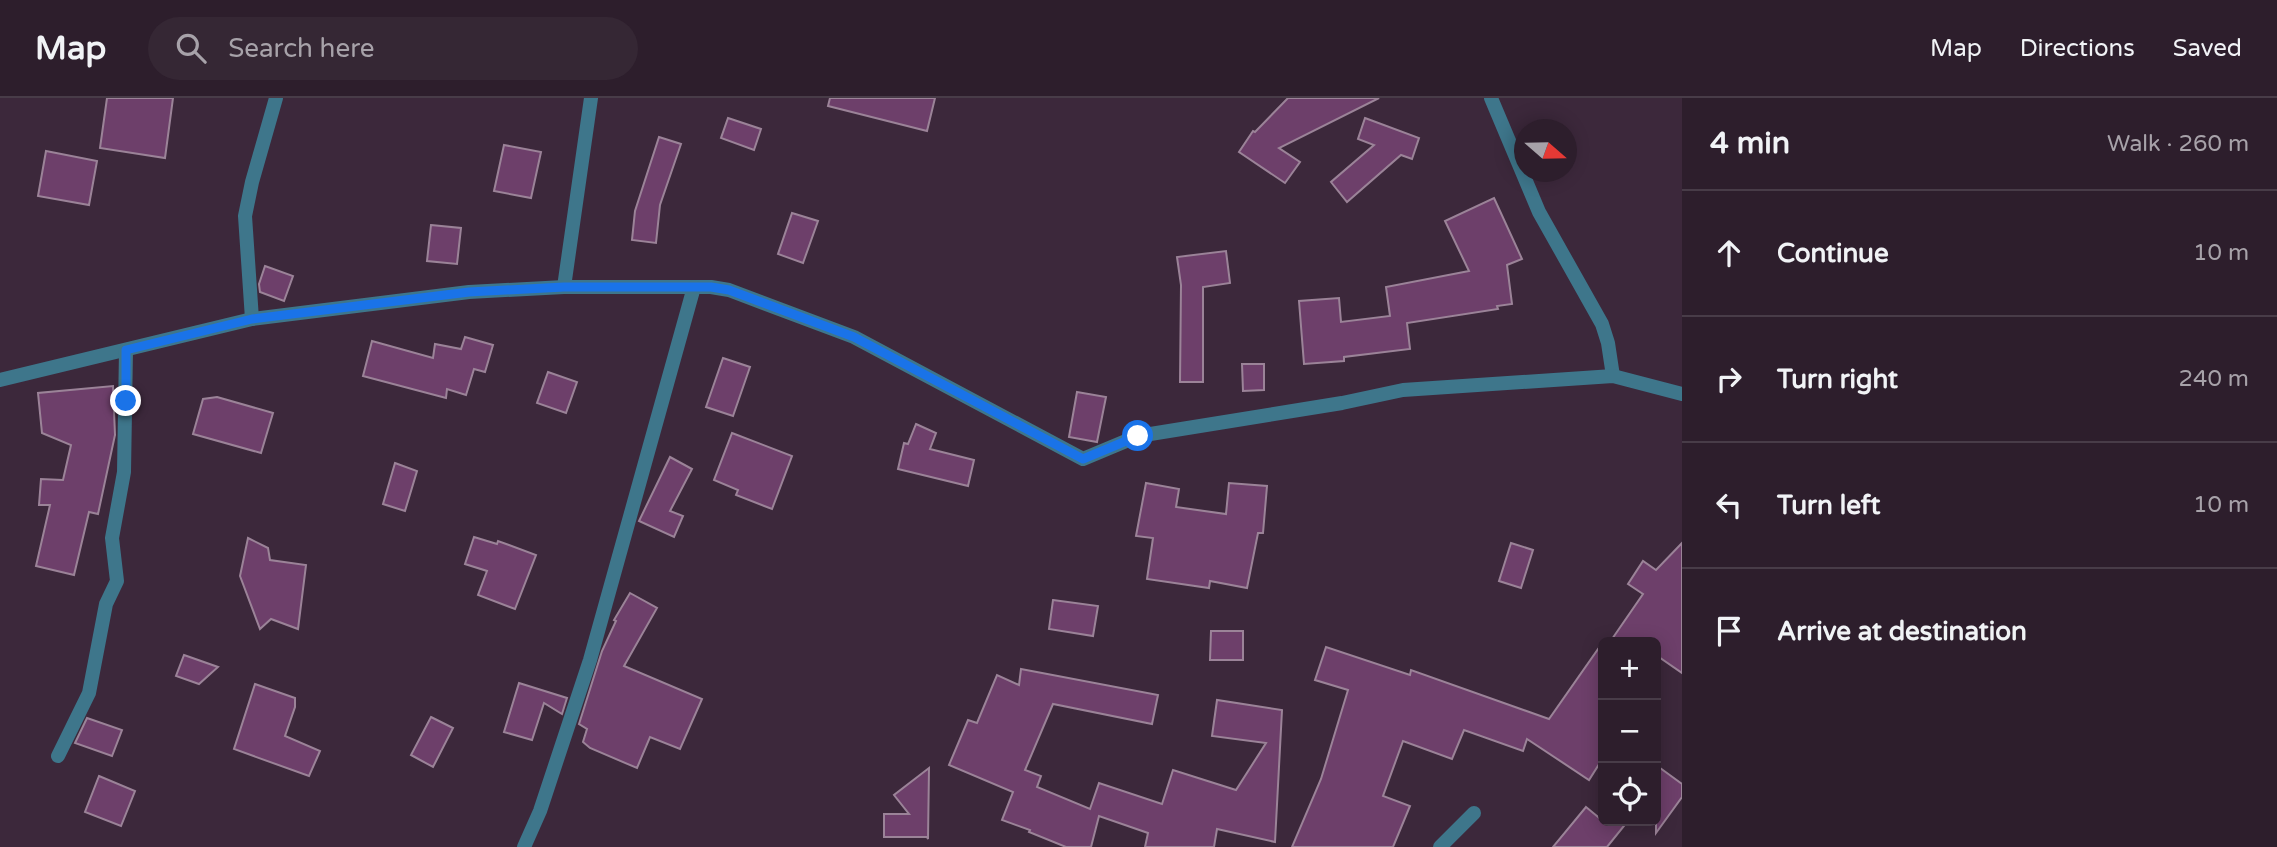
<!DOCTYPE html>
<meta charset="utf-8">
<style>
body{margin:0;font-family:"Varela Round",sans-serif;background:#352734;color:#f1f3f6}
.controls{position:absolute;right:21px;bottom:21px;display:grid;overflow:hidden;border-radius:10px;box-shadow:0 4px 18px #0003}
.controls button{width:63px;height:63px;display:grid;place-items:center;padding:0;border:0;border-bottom:2px solid #483c48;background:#2d1e2c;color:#f1f3f6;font:35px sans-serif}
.compass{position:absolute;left:1514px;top:21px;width:63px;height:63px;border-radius:50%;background:#2d1e2c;box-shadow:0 4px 18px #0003;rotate:110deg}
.stop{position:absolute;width:21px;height:21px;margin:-16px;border:5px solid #1a73e8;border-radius:50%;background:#fff}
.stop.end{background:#1a73e8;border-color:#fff;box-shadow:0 2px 7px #0008}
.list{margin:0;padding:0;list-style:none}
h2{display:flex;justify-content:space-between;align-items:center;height:91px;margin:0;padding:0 28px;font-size:30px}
h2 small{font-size:23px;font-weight:400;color:#a7a2a9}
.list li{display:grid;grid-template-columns:46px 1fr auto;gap:21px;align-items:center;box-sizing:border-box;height:126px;padding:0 28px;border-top:2px solid #483c48}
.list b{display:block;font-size:26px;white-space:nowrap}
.list em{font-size:23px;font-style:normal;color:#a7a2a9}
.icon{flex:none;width:38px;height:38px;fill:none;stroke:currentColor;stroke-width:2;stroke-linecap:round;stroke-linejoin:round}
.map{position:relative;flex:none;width:1682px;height:749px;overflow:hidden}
header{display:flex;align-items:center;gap:42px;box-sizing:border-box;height:98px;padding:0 35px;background:#2d1e2c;border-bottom:2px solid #483c48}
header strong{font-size:33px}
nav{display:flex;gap:38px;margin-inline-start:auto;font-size:24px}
.search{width:490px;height:63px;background:#352734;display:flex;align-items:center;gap:18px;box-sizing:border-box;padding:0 24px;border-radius:38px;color:#a7a2a9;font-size:26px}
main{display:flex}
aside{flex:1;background:#2d1e2c}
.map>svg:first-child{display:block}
.building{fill:#6d3f6a;stroke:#9b8398;stroke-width:2}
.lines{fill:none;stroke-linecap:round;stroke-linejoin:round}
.street{stroke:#3e768b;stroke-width:14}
.route{stroke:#1a73e8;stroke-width:9}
</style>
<header>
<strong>Map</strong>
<div class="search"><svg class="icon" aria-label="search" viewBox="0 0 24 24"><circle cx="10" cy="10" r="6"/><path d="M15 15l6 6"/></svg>Search here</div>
<nav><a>Map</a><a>Directions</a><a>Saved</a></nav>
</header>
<main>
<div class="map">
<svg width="1682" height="749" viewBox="0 0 1682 749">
<rect width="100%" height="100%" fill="#3c283b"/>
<g class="building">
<path d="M 107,0 L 173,0 L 165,60 L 100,50 Z"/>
<path d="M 830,0 L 935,0 L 927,33 L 828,8 Z"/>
<path d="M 1288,0 L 1379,0 L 1279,50 L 1300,64 L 1285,85 L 1239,54 L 1253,33 L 1255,34 Z"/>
<path d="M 728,20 L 761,31 L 754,52 L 721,40 Z"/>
<path d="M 1365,20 L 1419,40 L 1412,61 L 1401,57 L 1347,104 L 1331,84 L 1374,47 L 1358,41 Z"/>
<path d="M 659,39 L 681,46 L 660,107 L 656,145 L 632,142 L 635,113 Z"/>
<path d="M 504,47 L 541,54 L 531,100 L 494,93 Z"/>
<path d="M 46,53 L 97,63 L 89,107 L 38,98 Z"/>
<path d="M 1494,100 L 1522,161 L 1507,167 L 1512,206 L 1497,208 L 1498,211 L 1407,225 L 1410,251 L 1344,259 L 1344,263 L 1304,266 L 1299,203 L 1339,200 L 1341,224 L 1390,218 L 1386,189 L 1469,173 L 1445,123 Z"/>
<path d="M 792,115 L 818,123 L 803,165 L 778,156 Z"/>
<path d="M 431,127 L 461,130 L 457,166 L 427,163 Z"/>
<path d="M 1226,153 L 1230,185 L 1203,189 L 1203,284 L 1180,284 L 1181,187 L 1177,159 Z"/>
<path d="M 265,168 L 293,178 L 284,203 L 260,194 L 259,186 Z"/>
<path d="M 465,239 L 493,247 L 485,274 L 474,271 L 466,297 L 447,291 L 446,300 L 363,278 L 372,243 L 433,260 L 435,246 L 461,251 Z"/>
<path d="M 723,260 L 750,269 L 733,318 L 706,309 Z"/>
<path d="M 1242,266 L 1264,266 L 1264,292 L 1243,293 Z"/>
<path d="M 548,274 L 577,284 L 566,315 L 537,305 Z"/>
<path d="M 113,288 L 115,337 L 98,416 L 89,414 L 74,477 L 36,468 L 50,407 L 39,407 L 41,381 L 63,382 L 71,347 L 42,335 L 38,295 Z"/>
<path d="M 1077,294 L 1106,299 L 1097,344 L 1069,339 Z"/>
<path d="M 217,299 L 273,315 L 261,355 L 193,336 L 203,301 Z"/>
<path d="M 916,326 L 936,335 L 930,351 L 974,362 L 968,388 L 898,371 L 904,345 L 908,346 Z"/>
<path d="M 732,335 L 792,358 L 772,411 L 736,397 L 738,392 L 714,382 Z"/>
<path d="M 670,359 L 692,371 L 670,413 L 683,418 L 674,439 L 639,423 Z"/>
<path d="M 395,365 L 417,373 L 405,413 L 383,406 Z"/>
<path d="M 1146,385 L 1179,391 L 1176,409 L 1226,416 L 1229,385 L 1267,388 L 1263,435 L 1258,435 L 1247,490 L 1210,483 L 1209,490 L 1147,481 L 1153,440 L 1136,438 Z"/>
<path d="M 474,439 L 497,446 L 498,443 L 536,457 L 515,511 L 478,497 L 487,473 L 465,466 Z"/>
<path d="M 248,440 L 268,450 L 270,462 L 306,467 L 298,531 L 271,521 L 260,531 L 240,478 Z"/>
<path d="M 1511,445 L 1533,452 L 1521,490 L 1499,483 Z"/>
<path d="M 1682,445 L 1682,575 L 1656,557 L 1656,544 L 1610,544 L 1643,496 L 1628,486 L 1643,463 L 1656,472 Z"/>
<path d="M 630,495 L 657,510 L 624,568 L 702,601 L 680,651 L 650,639 L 637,670 L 590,650 L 583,644 L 587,631 L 579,626 L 602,553 L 616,523 L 614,522 Z"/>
<path d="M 1053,502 L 1098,508 L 1093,538 L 1049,531 Z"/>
<path d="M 1211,533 L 1243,533 L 1243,562 L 1210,562 Z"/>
<path d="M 1603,544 L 1603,660 L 1589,682 L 1527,641 L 1523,653 L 1464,632 L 1452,661 L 1403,643 L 1383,698 L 1410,708 L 1393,749 L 1292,749 L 1321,681 L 1348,592 L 1315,582 L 1326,549 L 1410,577 L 1411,572 L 1549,621 Z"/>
<path d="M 184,557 L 218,569 L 199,586 L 176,578 Z"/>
<path d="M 1021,571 L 1158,597 L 1152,626 L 1053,606 L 1025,672 L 1041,678 L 1037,689 L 1090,711 L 1099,685 L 1162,706 L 1173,672 L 1236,692 L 1266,645 L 1212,638 L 1217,602 L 1282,612 L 1275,744 L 1217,731 L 1214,749 L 1145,749 L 1148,735 L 1099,718 L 1091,749 L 1066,749 L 1029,734 L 1030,732 L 1002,722 L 1013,694 L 949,667 L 968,622 L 977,625 L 997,577 L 1019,587 Z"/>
<path d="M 519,585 L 567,600 L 562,616 L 544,605 L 532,642 L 504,634 Z"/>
<path d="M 255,586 L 295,600 L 295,609 L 285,638 L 320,653 L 309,678 L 234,651 Z"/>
<path d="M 431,619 L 453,630 L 433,669 L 411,657 Z"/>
<path d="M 87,620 L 122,632 L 112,658 L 75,645 Z"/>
<path d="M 1656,667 L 1682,686 L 1682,699 L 1656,735 Z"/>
<path d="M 929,670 L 928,741 L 927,739 L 884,739 L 884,716 L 909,716 L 894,697 Z"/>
<path d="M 99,678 L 135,693 L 121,728 L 85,714 Z"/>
<path d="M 1586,709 L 1603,723 L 1628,723 L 1607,749 L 1553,749 Z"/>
</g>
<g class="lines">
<g class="street">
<path d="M 1491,0 L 1539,114 L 1602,226 L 1608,245 L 1613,278"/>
<path d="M 564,189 L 591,0"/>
<path d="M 252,221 L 245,118 L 252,84 L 276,0"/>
<path d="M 0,282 L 252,221 L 469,194 L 564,189 L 711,189 L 729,192 L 854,239 L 1083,361 L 1138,338 L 1342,305 L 1403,292 L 1613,278 L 1682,296"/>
<path d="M 58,658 L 89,595 L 106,506 L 117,483 L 112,440 L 124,374 L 126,252"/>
<path d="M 524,749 L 540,713 L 590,562 L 694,189"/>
<path d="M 1440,749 L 1474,715"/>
</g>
</g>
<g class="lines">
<path class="route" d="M 126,303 L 126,252 L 252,221 L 469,194 L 564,189 L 711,189 L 729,192 L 854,239 L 1083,361 L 1138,338"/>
</g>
</svg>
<div class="controls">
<button>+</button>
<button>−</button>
<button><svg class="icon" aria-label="locate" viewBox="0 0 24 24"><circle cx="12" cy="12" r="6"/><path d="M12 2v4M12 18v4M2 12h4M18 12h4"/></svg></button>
</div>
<svg class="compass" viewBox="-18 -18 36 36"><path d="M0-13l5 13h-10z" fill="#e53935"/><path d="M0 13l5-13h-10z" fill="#a7a2a9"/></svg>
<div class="stop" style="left:1138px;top:338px"></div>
<div class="stop end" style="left:126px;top:303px"></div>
</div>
<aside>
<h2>4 min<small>Walk · 260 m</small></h2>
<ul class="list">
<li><svg class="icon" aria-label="ahead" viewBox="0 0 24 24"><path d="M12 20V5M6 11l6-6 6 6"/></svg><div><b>Continue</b></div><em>10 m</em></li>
<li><svg class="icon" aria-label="right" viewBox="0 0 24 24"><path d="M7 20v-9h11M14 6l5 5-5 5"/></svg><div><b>Turn right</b></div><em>240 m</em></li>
<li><svg class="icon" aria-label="left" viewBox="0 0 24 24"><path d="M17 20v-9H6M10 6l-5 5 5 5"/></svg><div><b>Turn left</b></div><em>10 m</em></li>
<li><svg class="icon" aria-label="arrive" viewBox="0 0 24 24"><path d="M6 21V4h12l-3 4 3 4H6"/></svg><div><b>Arrive at destination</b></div></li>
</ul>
</aside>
</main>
